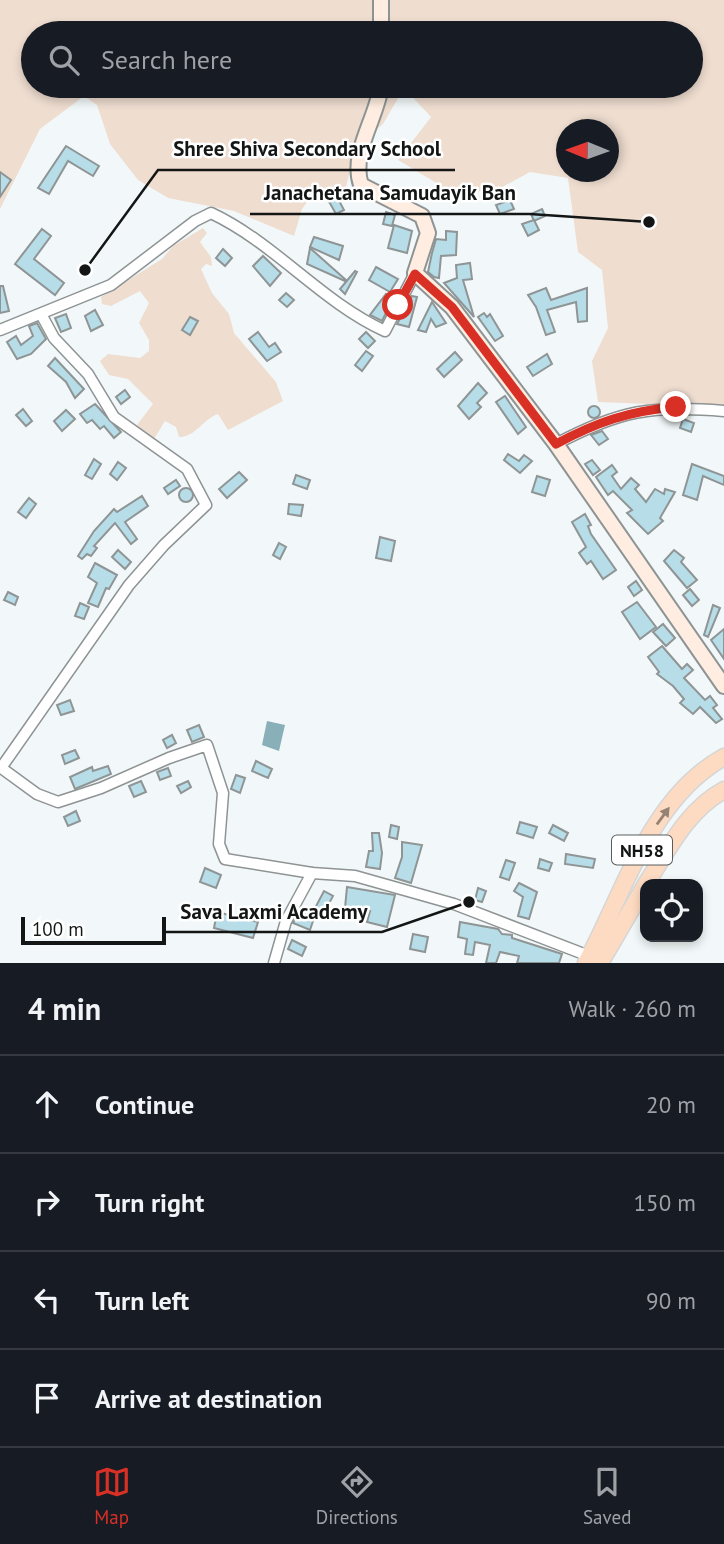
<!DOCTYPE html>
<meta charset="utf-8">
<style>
body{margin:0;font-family:"PT Sans",sans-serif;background:#242831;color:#f1f3f6}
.controls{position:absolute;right:21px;bottom:21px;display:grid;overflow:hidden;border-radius:14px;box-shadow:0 4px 10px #0003}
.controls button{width:63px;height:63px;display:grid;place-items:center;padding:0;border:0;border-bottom:2px solid #363941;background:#171b24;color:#f1f3f6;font:35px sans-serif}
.compass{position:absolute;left:556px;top:119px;width:63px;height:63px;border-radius:50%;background:#171b24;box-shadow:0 4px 10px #0003;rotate:271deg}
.scale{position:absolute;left:21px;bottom:18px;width:145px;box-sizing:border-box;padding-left:7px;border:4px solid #141616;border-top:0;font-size:19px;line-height:24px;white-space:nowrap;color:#141616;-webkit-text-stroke:5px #fff;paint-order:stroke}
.stop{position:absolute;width:21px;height:21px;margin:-16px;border:5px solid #d93025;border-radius:50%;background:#fff}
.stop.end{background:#d93025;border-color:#fff;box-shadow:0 2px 7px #0008}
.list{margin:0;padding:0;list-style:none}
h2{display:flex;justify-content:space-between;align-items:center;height:91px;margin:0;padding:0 28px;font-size:30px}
h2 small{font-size:23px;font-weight:400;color:#9ea1a6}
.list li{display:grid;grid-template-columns:46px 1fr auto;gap:21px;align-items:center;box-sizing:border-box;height:98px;padding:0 28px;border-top:2px solid #363941}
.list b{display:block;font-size:26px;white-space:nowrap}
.list em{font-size:23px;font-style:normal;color:#9ea1a6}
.icon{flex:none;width:38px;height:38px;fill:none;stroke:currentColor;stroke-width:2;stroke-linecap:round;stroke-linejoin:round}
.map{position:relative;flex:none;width:724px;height:963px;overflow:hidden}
.search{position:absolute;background:#171b24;box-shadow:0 4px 10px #0003;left:21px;right:21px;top:21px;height:77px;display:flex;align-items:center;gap:18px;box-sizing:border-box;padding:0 24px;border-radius:38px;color:#9ea1a6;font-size:26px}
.sheet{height:483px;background:#171b24}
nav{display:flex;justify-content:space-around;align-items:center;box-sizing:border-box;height:98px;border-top:2px solid #363941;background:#171b24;font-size:19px;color:#9ea1a6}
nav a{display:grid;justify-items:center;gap:4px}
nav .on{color:#d93025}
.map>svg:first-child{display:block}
.green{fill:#efddd0;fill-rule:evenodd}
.water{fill:#89afb9}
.building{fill:#b6dde8;stroke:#8f9495;stroke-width:2}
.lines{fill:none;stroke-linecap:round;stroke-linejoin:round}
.street-casing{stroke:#8e9394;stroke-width:13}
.secondary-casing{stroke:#8e9394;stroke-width:18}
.primary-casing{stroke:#d5d5d5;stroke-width:19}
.street{stroke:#fff;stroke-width:10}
.secondary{stroke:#feede0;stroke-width:14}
.primary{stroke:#fddbc2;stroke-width:16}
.oneway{fill:#948275}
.route{stroke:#d93025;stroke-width:9}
.labels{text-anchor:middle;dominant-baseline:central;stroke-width:5;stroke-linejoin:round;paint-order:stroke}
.shield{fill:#fff;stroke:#5a5c5c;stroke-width:2}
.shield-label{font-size:18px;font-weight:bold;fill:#141616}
.leader{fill:none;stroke:#141616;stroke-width:2.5}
.callout-dot{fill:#141616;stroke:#fff;stroke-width:2.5}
.callout-label{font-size:21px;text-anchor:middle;font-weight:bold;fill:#141616;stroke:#fff;stroke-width:5;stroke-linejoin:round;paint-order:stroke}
</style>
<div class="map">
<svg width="724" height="963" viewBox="0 0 724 963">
<rect width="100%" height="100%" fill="#f2f8f9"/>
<g class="green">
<path d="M 0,0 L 724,0 L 724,407 L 598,402 L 592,361 L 608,328 L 602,270 L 578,252 L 568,178 L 530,172 L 493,192 L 448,190 L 398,160 L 431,117 L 404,88 L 383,124 L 356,146 L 344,195 L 318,187 L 302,209 L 294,236 L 234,211 L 168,198 L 138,180 L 110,144 L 97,105 L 84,96 L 40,129 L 0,209 ZM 33,33 L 691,33 L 691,86 L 33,86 ZM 566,130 L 608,130 L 608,172 L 566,172 Z"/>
<path d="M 203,228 L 207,233 L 200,242 L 211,257 L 212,266 L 206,264 L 201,269 L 212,293 L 229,314 L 234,333 L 276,382 L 283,401 L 228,430 L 218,414 C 203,419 196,437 179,437 L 176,427 L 165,421 L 154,439 L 150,439 L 137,425 L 153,404 L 128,379 L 109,375 L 100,361 L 108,354 L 140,358 L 149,351 L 149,340 L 139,323 L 149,303 L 140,291 L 111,306 L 102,304 L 101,297 L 162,259 L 173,246 Z"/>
</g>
<path class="water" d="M 267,721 L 285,725 L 279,751 L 262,745 Z"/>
<g class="building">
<path d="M 66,146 L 99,166 L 93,176 L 68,161 L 49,194 L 38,188 Z"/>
<path d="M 0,172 L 11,180 L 0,197 Z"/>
<path d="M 335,193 L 344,210 L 336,214 L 327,198 Z"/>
<path d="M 510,200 L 514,209 L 500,214 L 496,205 Z"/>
<path d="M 542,209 L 545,216 L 534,221 L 531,214 Z"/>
<path d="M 386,212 L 395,215 L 392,226 L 383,224 Z"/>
<path d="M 534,220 L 539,230 L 528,236 L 522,224 Z"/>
<path d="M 394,225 L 412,231 L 407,253 L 388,248 Z"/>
<path d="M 42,229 L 51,236 L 34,259 L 64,283 L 55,295 L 15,264 Z"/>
<path d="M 446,231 L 457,232 L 456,255 L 441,256 L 439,278 L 434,277 L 428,272 L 432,253 L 436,239 L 446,240 Z"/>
<path d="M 314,237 L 343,246 L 339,260 L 310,247 Z"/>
<path d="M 310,248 L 346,280 L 345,281 L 307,264 Z"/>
<path d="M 223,249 L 232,258 L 225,266 L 216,258 Z"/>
<path d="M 263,256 L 281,273 L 270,286 L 253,266 Z"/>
<path d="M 470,263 L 472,279 L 463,280 L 474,317 L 444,283 L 457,278 L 456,265 Z"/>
<path d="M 376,267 L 398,279 L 390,292 L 369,280 Z"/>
<path d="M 355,271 L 357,272 L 345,294 L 340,289 Z"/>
<path d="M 0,286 L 3,286 L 9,311 L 0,313 Z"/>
<path d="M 546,288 L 551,300 L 587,288 L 587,321 L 578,322 L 576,302 L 547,310 L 555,332 L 546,335 L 536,307 L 528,295 Z"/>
<path d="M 286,293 L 294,300 L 287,307 L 279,300 Z"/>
<path d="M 386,294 L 393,299 L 382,321 L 370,315 Z"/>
<path d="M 412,296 L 417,297 L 409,327 L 397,324 Z"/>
<path d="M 432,302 L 446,323 L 436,327 L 431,319 L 426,332 L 418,330 Z"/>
<path d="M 95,310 L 103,325 L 91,331 L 85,316 Z"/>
<path d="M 484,313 L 487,317 L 490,314 L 503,336 L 495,341 L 478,317 Z"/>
<path d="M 66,314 L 71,328 L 61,332 L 55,318 Z"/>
<path d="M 190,317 L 198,321 L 190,335 L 182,330 Z"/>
<path d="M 37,323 L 46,339 L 31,354 L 17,359 L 7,342 L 16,336 L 21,345 L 33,336 L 29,326 Z"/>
<path d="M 258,332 L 269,347 L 275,343 L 281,352 L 267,361 L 249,339 Z"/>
<path d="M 366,332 L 375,341 L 368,348 L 359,339 Z"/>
<path d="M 366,351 L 373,356 L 362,371 L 355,365 Z"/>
<path d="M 455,352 L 462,360 L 444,377 L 437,369 Z"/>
<path d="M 547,354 L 552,364 L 533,376 L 527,367 Z"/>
<path d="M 55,358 L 84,389 L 75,398 L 66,382 L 48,366 Z"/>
<path d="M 478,383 L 487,393 L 477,403 L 481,407 L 469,419 L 458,406 Z"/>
<path d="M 125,390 L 130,397 L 121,404 L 116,397 Z"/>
<path d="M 505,396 L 526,427 L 518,434 L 496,402 Z"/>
<path d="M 95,404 L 121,432 L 114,438 L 104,426 L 100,429 L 92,420 L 87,423 L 80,414 Z"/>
<circle cx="594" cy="412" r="6"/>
<path d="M 23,409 L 32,421 L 26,426 L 16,415 Z"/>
<path d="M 66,410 L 75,419 L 62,431 L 54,421 Z"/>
<path d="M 683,419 L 694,423 L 691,432 L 680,428 Z"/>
<path d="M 602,431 L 608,439 L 599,445 L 591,435 Z"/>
<path d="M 508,454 L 519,461 L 524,455 L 532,461 L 520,473 L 504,460 Z"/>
<path d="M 94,459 L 101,464 L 92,479 L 85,475 Z"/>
<path d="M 592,460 L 600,470 L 593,475 L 585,464 Z"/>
<path d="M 118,462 L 126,468 L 117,480 L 110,474 Z"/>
<path d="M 692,464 L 724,476 L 724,485 L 703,476 L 697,500 L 683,495 Z"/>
<path d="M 612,465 L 617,472 L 612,476 L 621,489 L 631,478 L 639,485 L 635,489 L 646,502 L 655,489 L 664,494 L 665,489 L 675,492 L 660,518 L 663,521 L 648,534 L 627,513 L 632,510 L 613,491 L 608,495 L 596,477 Z"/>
<path d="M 239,472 L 247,480 L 227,498 L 219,489 Z"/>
<path d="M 296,475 L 310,480 L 307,489 L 293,484 Z"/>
<path d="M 537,476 L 550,480 L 545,496 L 532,492 Z"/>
<path d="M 176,480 L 180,486 L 168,494 L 164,488 Z"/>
<circle cx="186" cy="495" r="7"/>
<path d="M 142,496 L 148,506 L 125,522 L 137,539 L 131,544 L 115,523 L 94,546 L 97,548 L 91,556 L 87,554 L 82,559 L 78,556 L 94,531 L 114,509 L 117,512 Z"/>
<path d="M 29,498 L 36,504 L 26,518 L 18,512 Z"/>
<path d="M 289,504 L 303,505 L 301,516 L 288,514 Z"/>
<path d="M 585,514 L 591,525 L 588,526 L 591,534 L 616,570 L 603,579 L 591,561 L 587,564 L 579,553 L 586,547 L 572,522 Z"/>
<path d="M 380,537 L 395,541 L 391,561 L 376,558 Z"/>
<path d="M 279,543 L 286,547 L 280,559 L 273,555 Z"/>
<path d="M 118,550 L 131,562 L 125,569 L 112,557 Z"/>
<path d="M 674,550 L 684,558 L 681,562 L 697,580 L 687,588 L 664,561 Z"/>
<path d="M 95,563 L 117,575 L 109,589 L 106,588 L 98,607 L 88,603 L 97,583 L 88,577 Z"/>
<path d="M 636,581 L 642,590 L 634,596 L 628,587 Z"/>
<path d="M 690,589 L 699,600 L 692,606 L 683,595 Z"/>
<path d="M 8,592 L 18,597 L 15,605 L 4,600 Z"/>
<path d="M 637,602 L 656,627 L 640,639 L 622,612 Z"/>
<path d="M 80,603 L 89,607 L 84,619 L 75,616 Z"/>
<path d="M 713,605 L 720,608 L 708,637 L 704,635 Z"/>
<path d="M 663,624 L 675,638 L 666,646 L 653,632 Z"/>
<path d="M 724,629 L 724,659 L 711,640 Z"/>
<path d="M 662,646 L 682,669 L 687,664 L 693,670 L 684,678 L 705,700 L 710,696 L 717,705 L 713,708 L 722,719 L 716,723 L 700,707 L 693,714 L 680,703 L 684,699 L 673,686 L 657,674 L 659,672 L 648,657 Z"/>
<path d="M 70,700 L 74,711 L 61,715 L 57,705 Z"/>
<path d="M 199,725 L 204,737 L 192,742 L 187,730 Z"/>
<path d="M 172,735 L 176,743 L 167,748 L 163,740 Z"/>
<path d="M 75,750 L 79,758 L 65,764 L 62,755 Z"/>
<path d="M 256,761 L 272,769 L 268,778 L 252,771 Z"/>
<path d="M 108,766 L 111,774 L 75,789 L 70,777 L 92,767 L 93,771 Z"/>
<path d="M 168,768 L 171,776 L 160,780 L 157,772 Z"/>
<path d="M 236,775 L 245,778 L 240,793 L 231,789 Z"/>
<path d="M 141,781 L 146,792 L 134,797 L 129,786 Z"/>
<path d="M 188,781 L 191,787 L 181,793 L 177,786 Z"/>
<path d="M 76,811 L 80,821 L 68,826 L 64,817 Z"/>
<path d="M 520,822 L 537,827 L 533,838 L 517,833 Z"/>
<path d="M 391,825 L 399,827 L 397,839 L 389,837 Z"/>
<path d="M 553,825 L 568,833 L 564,841 L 549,833 Z"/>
<path d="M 372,833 L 379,833 L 382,853 L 380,869 L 366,867 L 369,851 L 373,851 Z"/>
<path d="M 402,842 L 422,845 L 411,883 L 395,878 L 402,857 Z"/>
<path d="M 566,854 L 595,859 L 593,868 L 565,864 Z"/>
<path d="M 540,859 L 552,863 L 549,871 L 538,868 Z"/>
<path d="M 506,860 L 515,863 L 509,880 L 500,877 Z"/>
<path d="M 205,868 L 221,875 L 216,888 L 200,882 Z"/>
<path d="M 519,883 L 537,892 L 529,919 L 518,916 L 523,897 L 514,891 Z"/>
<path d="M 347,887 L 395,895 L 387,927 L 367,922 L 370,911 L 345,908 Z"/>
<path d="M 478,888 L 486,891 L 482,902 L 475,900 Z"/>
<path d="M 324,891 L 333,896 L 323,915 L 314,910 Z"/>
<path d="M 217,912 L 258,922 L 253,938 L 214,928 Z"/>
<path d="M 299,912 L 314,918 L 310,930 L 293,923 Z"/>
<path d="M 460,922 L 498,929 L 502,934 L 512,935 L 512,938 L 562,954 L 559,963 L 517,963 L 519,956 L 500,952 L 496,963 L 486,963 L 490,945 L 475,942 L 473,955 L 465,954 L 467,939 L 458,937 Z"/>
<path d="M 413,934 L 428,937 L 425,952 L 410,949 Z"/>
<path d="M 292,940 L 306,947 L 302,956 L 288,949 Z"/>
</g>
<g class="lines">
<g class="street-casing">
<g id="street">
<path d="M 0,330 L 111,285 L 195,221 L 211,213 C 275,243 320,301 385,331 L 415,273"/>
<path d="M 556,444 C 620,410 652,405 724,411"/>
<path d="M 0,767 L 37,794 L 58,802 L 101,788 L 169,758 L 207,745 L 223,793 L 219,844 L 225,859 L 312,873 L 355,876 L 454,904 L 589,956"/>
<path d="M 1,768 L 129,585 L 164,545 L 206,505 L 187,469 L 114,417 L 88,374 L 54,338 L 41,314"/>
<path d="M 274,963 L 286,921 L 312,873"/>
</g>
</g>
<g class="secondary-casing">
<g id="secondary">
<path d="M 381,33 L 381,0"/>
<path d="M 381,86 C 377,118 350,153 361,185 L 422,216 L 428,233 L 415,273 L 452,307 L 556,444 L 724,686"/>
</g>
</g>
<g class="primary-casing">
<g id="primary">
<path d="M 646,884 C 668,850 687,810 724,790"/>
<path d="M 586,963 C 624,893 650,798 724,757"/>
<path d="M 600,963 L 645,886"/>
</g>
</g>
<use href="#street" class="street"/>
<use href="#secondary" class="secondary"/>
<use href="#primary" class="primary"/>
</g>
<defs><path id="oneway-solid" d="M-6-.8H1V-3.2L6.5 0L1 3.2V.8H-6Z" transform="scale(1.75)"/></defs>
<use class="oneway" href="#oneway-solid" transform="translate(663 816) rotate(-54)"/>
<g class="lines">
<path class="route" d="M 398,305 L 415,274 L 452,307 L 556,444 C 597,422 629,411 676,407"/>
</g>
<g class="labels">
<rect class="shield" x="612" y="835.5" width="60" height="29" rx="5"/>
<g class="shield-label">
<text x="642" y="850">NH58</text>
</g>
</g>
<path class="leader" d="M85 270L158 170H455M649 222L530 214H250M469 902L382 932H166"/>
<g class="callout-dot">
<circle cx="85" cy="270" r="7"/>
<circle cx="649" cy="222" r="7"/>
<circle cx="469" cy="902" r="7"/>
</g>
<g class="callout-label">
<text x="307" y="156">Shree Shiva Secondary School</text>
<text x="390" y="200">Janachetana Samudayik Ban</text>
<text x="274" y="919">Sava Laxmi Academy</text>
</g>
</svg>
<div class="controls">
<button><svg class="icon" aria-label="locate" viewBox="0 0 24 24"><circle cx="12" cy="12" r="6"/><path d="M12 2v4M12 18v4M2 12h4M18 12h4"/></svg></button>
</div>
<svg class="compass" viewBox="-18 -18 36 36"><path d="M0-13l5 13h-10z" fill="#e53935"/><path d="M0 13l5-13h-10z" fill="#9ea1a6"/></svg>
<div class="scale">100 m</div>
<div class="stop" style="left:398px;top:305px"></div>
<div class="stop end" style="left:676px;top:407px"></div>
<div class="search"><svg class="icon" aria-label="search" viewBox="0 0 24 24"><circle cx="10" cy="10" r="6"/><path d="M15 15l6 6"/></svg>Search here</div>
</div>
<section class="sheet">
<h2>4 min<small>Walk · 260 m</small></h2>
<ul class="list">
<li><svg class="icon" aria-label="ahead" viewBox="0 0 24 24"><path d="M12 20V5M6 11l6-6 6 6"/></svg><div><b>Continue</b></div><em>20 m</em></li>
<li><svg class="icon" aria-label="right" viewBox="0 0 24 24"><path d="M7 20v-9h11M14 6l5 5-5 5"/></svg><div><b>Turn right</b></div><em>150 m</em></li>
<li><svg class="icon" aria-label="left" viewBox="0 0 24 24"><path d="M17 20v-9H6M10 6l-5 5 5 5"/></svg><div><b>Turn left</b></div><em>90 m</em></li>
<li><svg class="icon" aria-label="arrive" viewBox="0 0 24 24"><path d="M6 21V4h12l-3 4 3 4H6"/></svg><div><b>Arrive at destination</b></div></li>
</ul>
</section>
<nav>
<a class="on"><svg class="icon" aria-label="map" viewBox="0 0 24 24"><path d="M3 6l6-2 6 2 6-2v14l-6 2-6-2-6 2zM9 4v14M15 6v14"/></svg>Map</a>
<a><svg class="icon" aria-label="directions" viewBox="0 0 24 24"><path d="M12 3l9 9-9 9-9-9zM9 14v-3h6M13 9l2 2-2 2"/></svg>Directions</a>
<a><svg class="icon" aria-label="saved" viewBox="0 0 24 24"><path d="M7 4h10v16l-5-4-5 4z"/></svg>Saved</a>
</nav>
